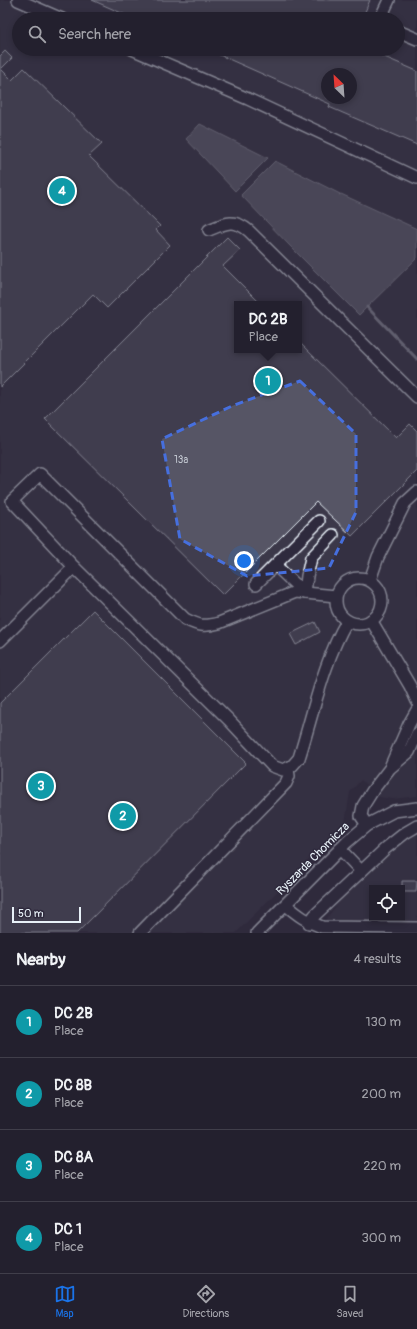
<!DOCTYPE html>
<style>
body{margin:0;font-family:Pangolin,sans-serif;background:#2b2836;color:#f1f3f6}
.controls{position:absolute;right:12px;bottom:12px;display:grid;overflow:hidden;border-radius:0px;box-shadow:0 2px 6px #0003}
.controls button{width:36px;height:36px;display:grid;place-items:center;padding:0;border:0;border-bottom:1px solid #403e4a;background:#23202e;color:#f1f3f6;font:20px sans-serif}
.compass{position:absolute;left:321px;top:68px;width:36px;height:36px;border-radius:50%;background:#23202e;box-shadow:0 2px 6px #0003;rotate:335deg}
.scale{position:absolute;left:12px;bottom:10px;width:69px;box-sizing:border-box;padding-left:4px;border:2px solid #e8f1f8;border-top:0;font-size:11px;line-height:14px;white-space:nowrap;color:#e8f1f8;-webkit-text-stroke:3px #2f2a3d;paint-order:stroke}
.you{position:absolute;left:244px;top:561px;width:14px;height:14px;margin:-10px;border:3px solid #fff;border-radius:50%;background:#1a73e8;box-shadow:0 0 0 6px #1a73e833}
.badge{display:grid;place-items:center;width:26px;height:26px;border-radius:50%;background:#1a73e8;color:#fff;font-size:13px;font-weight:700}
.pin{position:absolute;translate:-50% -50%;border:2px solid #fff;box-shadow:0 1px 4px #0006}
.popup{position:absolute;left:234px;top:301px;width:68px;height:52px;box-sizing:border-box;display:grid;place-content:center;border-radius:0px;background:#23202e;filter:drop-shadow(0 1px 3px #0005);font-size:13px;white-space:nowrap;color:#a3a3aa}
.popup b{font-size:15px;color:#f1f3f6}
.popup::after{content:'';position:absolute;left:50%;top:100%;margin-left:-8px;border:8px solid transparent;border-top-color:#23202e}
.list{margin:0;padding:0;list-style:none}
h2{display:flex;justify-content:space-between;align-items:center;height:52px;margin:0;padding:0 16px;font-size:17px}
h2 small{font-size:13px;font-weight:400;color:#a3a3aa}
.list li{display:grid;grid-template-columns:26px 1fr auto;gap:12px;align-items:center;box-sizing:border-box;height:72px;padding:0 16px;border-top:1px solid #403e4a}
.list b{display:block;font-size:15px;white-space:nowrap}
.list p{margin:0;font-size:13px;white-space:nowrap;color:#a3a3aa}
.list em{font-size:13px;font-style:normal;color:#a3a3aa}
.icon{flex:none;width:22px;height:22px;fill:none;stroke:currentColor;stroke-width:2;stroke-linecap:round;stroke-linejoin:round}
.map{position:relative;flex:none;width:417px;height:933px;overflow:hidden}
.search{position:absolute;background:#23202e;box-shadow:0 2px 6px #0003;left:12px;right:12px;top:12px;height:44px;display:flex;align-items:center;gap:10px;box-sizing:border-box;padding:0 14px;border-radius:22px;color:#a3a3aa;font-size:15px}
.sheet{height:340px;background:#23202e}
nav{display:flex;justify-content:space-around;align-items:center;box-sizing:border-box;height:56px;border-top:1px solid #403e4a;background:#23202e;font-size:11px;color:#a3a3aa}
nav a{display:grid;justify-items:center;gap:2px}
nav .on{color:#1a73e8}
.map>svg:first-child{display:block}
.built{fill:#3b3749;fill-rule:evenodd}
.water{fill:#696978;stroke:#9c9fab}
.lines{fill:none;stroke-linecap:round;stroke-linejoin:round}
.stream{stroke:#9c9fab;stroke-width:3}
.building{fill:#575565;stroke:#e8f1f8;fill-rule:evenodd}
.minor-casing{stroke:#e8f1f8;stroke-width:14}
.minor{stroke:#2f2a3d;stroke-width:11}
.marked{fill:none;stroke:#466fde;stroke-width:3;stroke-dasharray:8 5;stroke-linejoin:round}
.labels{text-anchor:middle;dominant-baseline:central;stroke-width:3;stroke-linejoin:round;paint-order:stroke}
.number-label{font-size:10px;fill:#c4cad3}
.street-label{font-size:12px;fill:#e8f1f8;stroke:#2f2a3d}
</style>
<div class="map">
<svg width="417" height="933" viewBox="0 0 417 933">
<rect width="100%" height="100%" fill="#2f2a3d"/>
<filter id="ink" filterUnits="userSpaceOnUse"><feTurbulence type="fractalNoise" baseFrequency=".025" numOctaves="2"/><feDisplacementMap in="SourceGraphic" scale="8" xChannelSelector="R" yChannelSelector="G"/><feConvolveMatrix kernelMatrix="1 2 1 2 8 2 1 2 1" color-interpolation-filters="sRGB"/></filter>
<g filter="url(#ink)">
<g class="built">
<path d="M 0,0 L 417,0 L 417,796 L 393,799 L 379,797 L 361,780 L 350,792 L 345,823 L 236,933 L 0,933 ZM 19,19 L 398,19 L 398,49 L 19,49 ZM 327,74 L 351,74 L 351,98 L 327,98 ZM 237,304 L 299,304 L 299,350 L 237,350 Z"/>
<path d="M 417,831 L 417,933 L 319,933 L 324,922 L 347,891 L 400,841 ZM 372,888 L 402,888 L 402,918 L 372,918 Z"/>
</g>
<g class="water">
<path d="M 200,124 L 268,158 L 235,191 L 186,139 Z"/>
<path d="M 275,161 L 340,194 L 339,195 L 341,194 L 417,229 L 417,258 L 359,315 L 290,246 L 241,195 Z"/>
</g>
<g class="lines">
<path class="stream" d="M 367,307 L 417,359"/>
</g>
<g class="building">
<path d="M 92,0 L 370,0 L 362,19 L 135,19 Z"/>
<path d="M 206,49 L 366,49 L 417,71 L 417,145 L 329,107 L 330,104 ZM 327,74 L 351,74 L 351,98 L 327,98 Z"/>
<path d="M 5,51 L 12,58 L 1,69 L 12,80 L 24,68 L 102,144 L 89,156 L 160,226 L 156,230 L 170,245 L 107,308 L 93,294 L 0,387 L 0,56 Z"/>
<path d="M 227,237 L 240,250 L 223,266 L 261,304 L 237,304 L 237,350 L 299,350 L 299,342 L 396,438 L 410,424 L 417,431 L 417,471 L 352,536 L 316,502 L 223,595 L 45,419 Z"/>
<path d="M 93,610 L 246,763 L 77,933 L 0,933 L 0,703 Z"/>
<path d="M 315,622 L 320,632 L 296,645 L 290,634 Z"/>
<path d="M 402,881 L 417,881 L 416,892 L 402,892 Z"/>
</g>
<g class="lines">
<g class="minor-casing">
<g id="minor">
<path d="M 18,0 L 62,19"/>
<path d="M 380,19 L 389,0"/>
<path d="M 398,31 L 417,39"/>
<path d="M 132,49 L 248,99 L 417,178"/>
<path d="M 209,230 C 225,223 234,218 249,231 L 417,397"/>
<path d="M 275,565 L 295,584 L 305,593"/>
<circle cx="359" cy="601" r="23"/>
<path d="M 370,580 L 378,557 L 405,503 L 417,492"/>
<path d="M 256,584 L 319,521"/>
<path d="M 305,593 L 307,576 L 311,558 L 333,535"/>
<path d="M 336,596 L 295,592 L 219,623 C 204,627 199,626 185,619 L 40,474 L 12,501 L 74,567 L 229,720 L 272,766 L 283,770 L 292,766 L 299,758 C 313,714 324,660 347,621"/>
<path d="M 371,620 L 410,686 L 417,701"/>
<path d="M 0,641 L 74,567"/>
<path d="M 391,765 L 409,724 L 417,710"/>
<path d="M 367,825 L 361,816 L 363,806 L 373,790 L 390,768 L 409,752 L 417,734"/>
<path d="M 340,849 L 361,871"/>
<path d="M 286,905 C 298,915 307,922 322,927 L 417,928"/>
<path d="M 309,923 L 315,915 L 386,848 L 405,833 L 417,826"/>
<path d="M 140,933 L 286,783 L 289,776 L 288,769"/>
<path d="M 257,933 L 347,842 L 367,825 L 394,811 L 417,808"/>
</g>
</g>
<use href="#minor" class="minor"/>
</g>
</g>
<path d="M0 0H417V933H0ZM 300,381 L 356,434 L 356,512 L 329,568 L 247,576 L 180,539 L 162,439 L 232,406 Z" fill="#2f2a3d" fill-opacity=".55" fill-rule="evenodd"/>
<path class="marked" d="M 300,381 L 356,434 L 356,512 L 329,568 L 247,576 L 180,539 L 162,439 L 232,406 Z"/>
<g class="labels">
<g class="number-label">
<text x="181" y="460">13a</text>
</g>
<g class="street-label">
<text transform="translate(313 859) rotate(-45)">Ryszarda Chomicza</text>
</g>
</g>
</svg>
<div class="controls">
<button><svg class="icon" aria-label="locate" viewBox="0 0 24 24"><circle cx="12" cy="12" r="6"/><path d="M12 2v4M12 18v4M2 12h4M18 12h4"/></svg></button>
</div>
<svg class="compass" viewBox="-18 -18 36 36"><path d="M0-13l5 13h-10z" fill="#e53935"/><path d="M0 13l5-13h-10z" fill="#a3a3aa"/></svg>
<div class="scale">50 m</div>
<div class="you"></div>
<div class="pin badge" style="left:268px;top:381px;background:#0f9aa8">1</div>
<div class="popup"><b>DC 2B</b>Place</div>
<div class="pin badge" style="left:123px;top:816px;background:#0f9aa8">2</div>
<div class="pin badge" style="left:41px;top:786px;background:#0f9aa8">3</div>
<div class="pin badge" style="left:62px;top:191px;background:#0f9aa8">4</div>
<div class="search"><svg class="icon" aria-label="search" viewBox="0 0 24 24"><circle cx="10" cy="10" r="6"/><path d="M15 15l6 6"/></svg>Search here</div>
</div>
<section class="sheet">
<h2>Nearby<small>4 results</small></h2>
<ul class="list">
<li><span class="badge" style="background:#0f9aa8">1</span><div><b>DC 2B</b><p>Place</p></div><em>130 m</em></li>
<li><span class="badge" style="background:#0f9aa8">2</span><div><b>DC 8B</b><p>Place</p></div><em>200 m</em></li>
<li><span class="badge" style="background:#0f9aa8">3</span><div><b>DC 8A</b><p>Place</p></div><em>220 m</em></li>
<li><span class="badge" style="background:#0f9aa8">4</span><div><b>DC 1</b><p>Place</p></div><em>300 m</em></li>
</ul>
</section>
<nav>
<a class="on"><svg class="icon" aria-label="map" viewBox="0 0 24 24"><path d="M3 6l6-2 6 2 6-2v14l-6 2-6-2-6 2zM9 4v14M15 6v14"/></svg>Map</a>
<a><svg class="icon" aria-label="directions" viewBox="0 0 24 24"><path d="M12 3l9 9-9 9-9-9zM9 14v-3h6M13 9l2 2-2 2"/></svg>Directions</a>
<a><svg class="icon" aria-label="saved" viewBox="0 0 24 24"><path d="M7 4h10v16l-5-4-5 4z"/></svg>Saved</a>
</nav>
